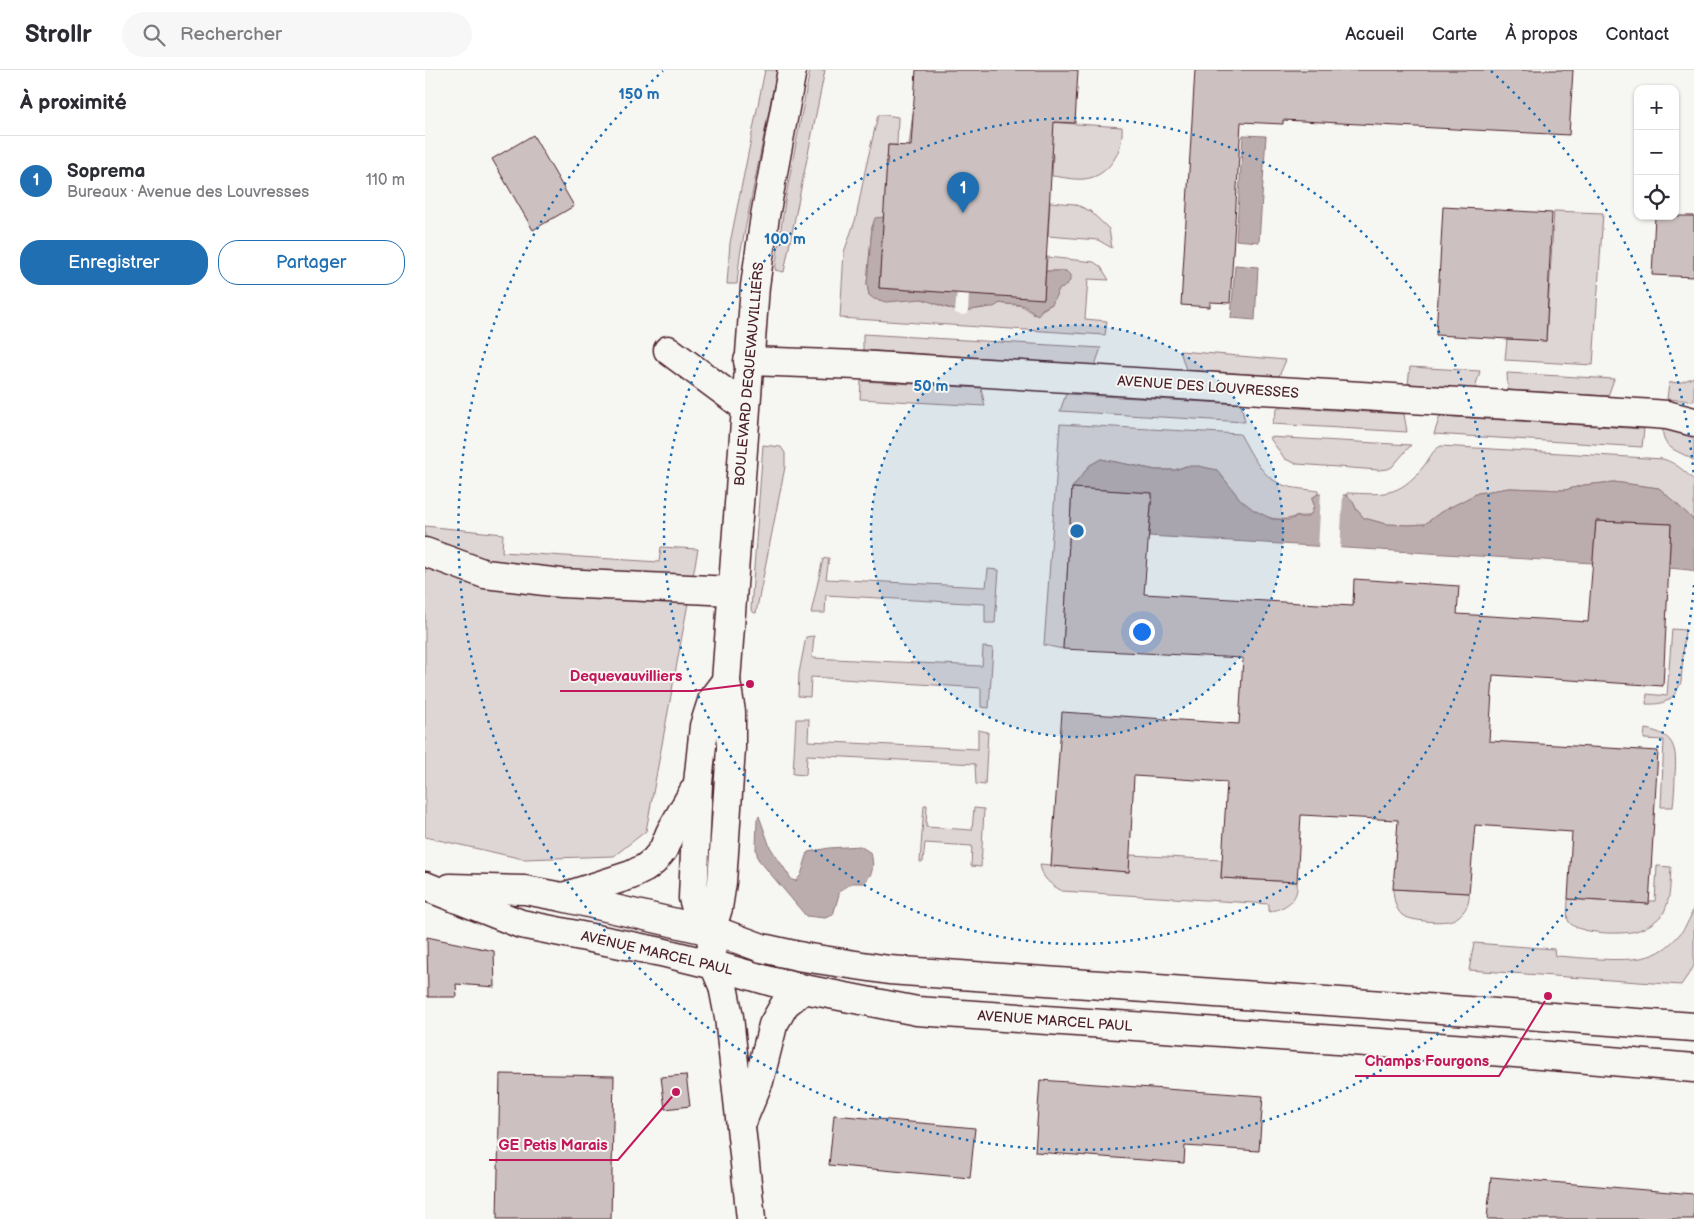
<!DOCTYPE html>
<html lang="fr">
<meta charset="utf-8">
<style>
body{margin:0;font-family:"Balsamiq Sans",sans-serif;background:#f7f7f7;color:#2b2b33}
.controls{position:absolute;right:15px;top:15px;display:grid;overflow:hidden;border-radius:10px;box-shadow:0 1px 4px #0004}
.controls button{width:45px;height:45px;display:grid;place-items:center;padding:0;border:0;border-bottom:1px solid #e1e1e2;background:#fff;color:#2b2b33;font:25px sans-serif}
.you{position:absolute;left:716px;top:561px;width:18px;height:18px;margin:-12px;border:4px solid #fff;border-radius:50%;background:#1a73e8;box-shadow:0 0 0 8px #1a73e833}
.badge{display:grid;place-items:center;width:32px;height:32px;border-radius:50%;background:#1f6fb2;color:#fff;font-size:16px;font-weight:700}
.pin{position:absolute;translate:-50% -41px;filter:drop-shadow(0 1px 2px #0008)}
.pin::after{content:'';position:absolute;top:26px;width:18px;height:15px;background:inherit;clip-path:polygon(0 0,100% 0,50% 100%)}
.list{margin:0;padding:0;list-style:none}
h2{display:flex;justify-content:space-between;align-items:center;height:65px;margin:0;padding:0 20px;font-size:21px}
h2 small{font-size:16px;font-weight:400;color:#7c7c81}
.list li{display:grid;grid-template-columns:32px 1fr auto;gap:15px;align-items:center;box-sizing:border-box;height:90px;padding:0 20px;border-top:1px solid #e1e1e2}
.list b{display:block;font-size:19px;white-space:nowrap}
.list p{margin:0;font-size:16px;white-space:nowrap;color:#7c7c81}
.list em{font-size:16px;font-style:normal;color:#7c7c81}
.actions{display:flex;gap:10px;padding:15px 20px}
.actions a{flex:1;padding:11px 0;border:1px solid #1f6fb2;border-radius:20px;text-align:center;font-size:18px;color:#1f6fb2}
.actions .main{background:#1f6fb2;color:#fff}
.icon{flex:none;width:28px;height:28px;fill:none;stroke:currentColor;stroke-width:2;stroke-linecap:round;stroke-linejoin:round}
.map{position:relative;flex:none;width:1269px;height:1149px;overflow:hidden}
header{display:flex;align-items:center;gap:30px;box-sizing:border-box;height:70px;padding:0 25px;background:#fff;border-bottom:1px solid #e1e1e2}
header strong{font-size:24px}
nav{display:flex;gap:28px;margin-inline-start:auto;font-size:18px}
.search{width:350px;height:45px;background:#f7f7f7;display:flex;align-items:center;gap:12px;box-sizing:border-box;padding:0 18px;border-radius:28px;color:#7c7c81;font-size:19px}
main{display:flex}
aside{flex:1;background:#fff}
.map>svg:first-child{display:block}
.green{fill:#ddd6d5;stroke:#947a80}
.water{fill:#bbadae;stroke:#8e747a}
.pier{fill:#f6f6f2}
.building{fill:#ccc1c0;stroke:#4a1f2b}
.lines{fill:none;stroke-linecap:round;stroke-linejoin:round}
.minor-casing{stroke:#4a1f2b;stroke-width:31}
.major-casing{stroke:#4a1f2b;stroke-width:31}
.minor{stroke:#f6f6f2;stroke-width:28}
.major{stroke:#f6f6f2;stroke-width:28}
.ring{fill:none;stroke:#1f6fb2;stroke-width:2.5;stroke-dasharray:2.5 5}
.labels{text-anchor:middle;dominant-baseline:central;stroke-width:4;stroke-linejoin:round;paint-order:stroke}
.street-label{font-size:14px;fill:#4a1f2b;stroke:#f6f6f2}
.centre{fill:#1f6fb2;stroke:#f6f6f2;stroke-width:2.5}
.ring-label{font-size:15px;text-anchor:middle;font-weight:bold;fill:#1f6fb2;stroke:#f6f6f2;stroke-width:4;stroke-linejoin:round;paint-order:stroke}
.leader{fill:none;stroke:#c2185b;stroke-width:2}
.callout-dot{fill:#c2185b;stroke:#f6f6f2;stroke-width:2}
.callout-label{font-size:15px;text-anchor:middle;font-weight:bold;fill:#c2185b;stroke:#f6f6f2;stroke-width:4;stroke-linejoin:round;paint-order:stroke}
</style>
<header>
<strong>Strollr</strong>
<div class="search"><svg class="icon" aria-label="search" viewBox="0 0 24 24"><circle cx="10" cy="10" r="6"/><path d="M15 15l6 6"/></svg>Rechercher</div>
<nav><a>Accueil</a><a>Carte</a><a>À propos</a><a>Contact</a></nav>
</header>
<main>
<aside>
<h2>À proximité<small></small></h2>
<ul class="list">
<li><span class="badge">1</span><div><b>Soprema</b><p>Bureaux · Avenue des Louvresses</p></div><em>110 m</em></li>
</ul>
<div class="actions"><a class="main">Enregistrer</a><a>Partager</a></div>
</aside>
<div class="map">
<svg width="1269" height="1149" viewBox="0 0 1269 1149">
<rect width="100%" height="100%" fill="#f6f6f2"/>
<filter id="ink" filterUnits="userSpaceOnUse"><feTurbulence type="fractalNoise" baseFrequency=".02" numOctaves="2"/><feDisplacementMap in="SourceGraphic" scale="10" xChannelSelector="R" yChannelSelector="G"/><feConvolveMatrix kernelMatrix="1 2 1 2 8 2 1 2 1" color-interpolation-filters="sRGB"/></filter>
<g filter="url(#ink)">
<g class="green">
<path d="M 340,0 L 352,0 L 315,185 L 312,214 L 302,214 L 305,173 Z"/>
<path d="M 385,0 L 400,0 L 359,202 L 350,200 L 360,131 Z"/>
<path d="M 488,43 L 697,57 C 699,80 684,107 659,109 C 649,110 637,107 627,106 L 628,85 L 484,76 Z"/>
<path d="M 453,45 L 461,45 L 473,47 L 472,75 L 463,75 L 459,147 L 447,157 L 442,214 L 444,225 C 463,238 477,226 497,229 C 505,230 514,236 522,238 C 536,241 564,240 575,233 C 592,237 595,231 609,245 L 627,234 L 641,201 L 621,201 L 622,187 L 669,192 L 676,197 L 684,210 L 663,209 L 660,249 L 682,251 L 680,265 L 415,248 L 419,182 L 431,148 L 440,101 Z"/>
<path d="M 625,132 L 650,134 L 665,141 L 684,159 L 687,178 L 673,170 L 623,166 Z"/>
<path d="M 1129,141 L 1178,143 L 1168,295 L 1080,290 L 1082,269 L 1121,271 Z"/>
<path d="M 438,264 L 676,278 L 670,295 L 438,280 Z"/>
<path d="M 755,281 L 861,290 L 854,306 L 761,300 Z"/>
<path d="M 985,297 L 1055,301 L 1050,319 L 983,314 Z"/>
<path d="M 1082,303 L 1189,309 L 1183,326 L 1083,320 Z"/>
<path d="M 1269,307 L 1269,331 L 1242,329 L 1244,313 L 1257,312 Z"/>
<path d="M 436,311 L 556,318 L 560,336 L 435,329 Z"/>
<path d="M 641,324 L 816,334 L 820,352 L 635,341 Z"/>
<path d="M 853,337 L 979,344 L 982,362 L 847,354 Z"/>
<path d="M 1015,346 L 1219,359 L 1217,377 L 1009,364 Z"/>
<path d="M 635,354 L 815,364 C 826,383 836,407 858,415 C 868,419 882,419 893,421 L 893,424 L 887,428 L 889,435 L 887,443 C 881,448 876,445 869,447 C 852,454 829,444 816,431 C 807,422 800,409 792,400 L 761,396 L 750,400 L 731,400 L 676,389 L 665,395 L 647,418 L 638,579 L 619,575 Z"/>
<path d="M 1238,359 L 1269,363 L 1269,391 C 1255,380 1236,380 1238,359 Z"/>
<path d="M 844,367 L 986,375 L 967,397 L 963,399 L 953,400 L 872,394 L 860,389 Z"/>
<path d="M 338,375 L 356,377 L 360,383 L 360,397 L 331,543 L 327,542 L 326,539 Z"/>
<path d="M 1016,376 L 1238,389 C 1251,393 1259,401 1269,410 L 1269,450 L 1234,418 L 1189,412 L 1159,415 L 1140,420 L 1084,418 L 1053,423 L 1016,442 L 1000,454 L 984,455 L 961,454 L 939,448 L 931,439 L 928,431 L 921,425 L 922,423 C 958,424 973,428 998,397 C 1005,389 1006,381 1016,376 Z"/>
<path d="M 0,456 L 78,464 L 77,482 L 234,492 L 236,477 L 273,479 L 221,761 L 189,786 L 98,789 L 0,767 Z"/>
<path d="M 404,488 L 401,509 L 561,517 L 563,499 L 574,500 L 570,553 L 560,553 L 560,534 L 401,525 L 400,543 L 386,543 L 398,489 Z"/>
<path d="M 1247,559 L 1260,560 L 1256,612 C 1249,630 1240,635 1221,634 L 1222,624 L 1242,626 Z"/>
<path d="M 389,566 L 387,588 L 557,596 L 558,577 L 568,578 L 564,638 L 556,637 L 556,618 L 386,607 L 385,627 L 373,626 L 374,603 L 381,567 Z"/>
<path d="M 371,649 L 384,649 L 383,671 L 553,679 L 553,660 L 563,662 L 560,715 L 551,714 L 550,694 L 382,685 L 381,705 L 368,704 Z"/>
<path d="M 1220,659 C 1250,664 1252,678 1250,705 C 1250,716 1249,727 1248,737 L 1236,737 L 1239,670 L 1219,669 Z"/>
<path d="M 499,735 L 502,735 L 501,757 L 547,760 L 549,738 L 559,739 L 556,797 L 546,796 L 547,776 L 500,773 L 498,792 L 495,792 Z"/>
<path d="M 705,785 L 797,790 L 796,808 L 872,812 C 874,831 860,838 844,842 L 844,834 L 637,821 C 625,814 617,809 615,794 L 704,802 Z"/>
<path d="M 1232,796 L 1246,797 C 1245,812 1246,828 1239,842 C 1233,851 1221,858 1211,861 C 1197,865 1152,864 1144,852 C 1141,846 1143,836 1143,829 L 1224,834 L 1224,831 L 1230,831 Z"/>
<path d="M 968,819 L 1044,823 C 1046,835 1036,849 1023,851 C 1013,853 985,851 977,845 C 970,838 969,829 968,819 Z"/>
<path d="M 1269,834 L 1269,896 L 1256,915 L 1044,900 L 1049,873 L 1129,879 L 1130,886 C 1155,887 1204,894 1227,885 C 1238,881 1246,874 1254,865 C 1261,857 1268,844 1269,834 Z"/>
</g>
<g class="water">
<path d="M 818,65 L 841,66 L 834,172 L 811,170 Z"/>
<path d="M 459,147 L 454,218 L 619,228 L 621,201 L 641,201 L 645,205 L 645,211 L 638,218 L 634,219 L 627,234 L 617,239 L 613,246 C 607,244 605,239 600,236 C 592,233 583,235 575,233 L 569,237 L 562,237 L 536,242 L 497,229 L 461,232 L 449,229 L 444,225 L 442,214 L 447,157 L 450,148 Z"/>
<path d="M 810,195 L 833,197 L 830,250 L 806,248 Z"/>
<path d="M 676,389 L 731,400 L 750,400 L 761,396 L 774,396 L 792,400 L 816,430 L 829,440 L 847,449 L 864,450 L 871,447 L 882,447 L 887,443 L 889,435 L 887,428 L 893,424 L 921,425 L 928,431 L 931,439 L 939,448 L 961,454 L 984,455 L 1000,454 L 1016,442 L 1053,423 L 1084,418 L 1140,420 L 1159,415 L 1189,412 L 1234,418 L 1269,450 L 1269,502 L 1265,500 L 1244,498 L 1246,454 L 1171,451 L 1168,493 L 724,466 L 727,423 L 647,418 L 665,395 Z"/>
<path d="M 334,746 L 345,777 L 367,810 L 371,811 L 376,805 L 383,782 L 404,778 L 435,776 L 446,783 C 449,796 449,803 439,813 L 427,813 L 415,821 L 408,845 L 400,848 L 381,846 L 333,789 L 331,779 L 332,749 Z"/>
</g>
<g class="pier">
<path d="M 532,220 L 544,221 L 543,244 L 536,245 L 530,243 Z"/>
<path d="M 896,422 L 918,423 L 915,481 L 893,480 Z"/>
</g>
<g class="building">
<path d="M 491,0 L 653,0 L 650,53 L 629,52 L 619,229 L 454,218 L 463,75 L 486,76 Z"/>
<path d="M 770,0 L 1148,0 L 1144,65 L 858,50 L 858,54 L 816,52 L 805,233 L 785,232 L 785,237 L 756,235 Z"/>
<path d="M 108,65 L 149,136 L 108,160 L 67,89 Z"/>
<path d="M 1018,137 L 1127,143 L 1121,271 L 1011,265 Z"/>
<path d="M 1230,146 L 1269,146 L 1269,207 L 1227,205 Z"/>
<path d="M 647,418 L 727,423 L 719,524 L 928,536 L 929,509 L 1034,516 L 1032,544 L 1163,552 L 1171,451 L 1246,454 L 1238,616 L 1068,605 L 1064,671 L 1233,681 L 1224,834 L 1143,829 L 1147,762 L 1050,755 L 1044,823 L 968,819 L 973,750 L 876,745 L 872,812 L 796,808 L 802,712 L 709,706 L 704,802 L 626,796 L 637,642 L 814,654 L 818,588 L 638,579 Z"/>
<path d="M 2,867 L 69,881 L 70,917 L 31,914 L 32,927 L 3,927 Z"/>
<path d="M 75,1004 L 189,1006 L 186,1149 L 72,1149 Z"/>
<path d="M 261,1005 L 265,1036 L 240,1039 L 236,1007 Z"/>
<path d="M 615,1010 L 838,1026 L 834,1081 L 760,1076 L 759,1093 L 610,1082 Z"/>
<path d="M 409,1045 L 550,1058 L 545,1108 L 404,1095 Z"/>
<path d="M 1066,1107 L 1269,1124 L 1269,1149 L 1062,1149 Z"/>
</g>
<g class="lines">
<g class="minor-casing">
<g id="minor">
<path d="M 243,280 L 320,337"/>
<path d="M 323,291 L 433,295 L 1229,344 L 1242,345 L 1269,352"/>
<path d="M 0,482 L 60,504 L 136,513 L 307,521"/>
<path d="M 289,895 L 298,916 L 304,947 L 326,1149"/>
<path d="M 316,1054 L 334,1011 L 348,955 L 360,934 L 379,919"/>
</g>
</g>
<g class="major-casing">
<g id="major">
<path d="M 0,816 L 96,854 L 236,882 L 289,895 L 348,912 L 379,919 L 492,941 L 1042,979 L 1269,998"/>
<path d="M 25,818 L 100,820 L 137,827 L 299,864 L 337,878 L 378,887 L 464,900 L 1269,957"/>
<path d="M 138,827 L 206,805 L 220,798 L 229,791 L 238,780 L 245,763 L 270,719"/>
<path d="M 286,861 L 272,842 L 268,828 L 273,713 L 279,656 L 288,628 L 301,611"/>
<path d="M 287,878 L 286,861 L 293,838 L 297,812 L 306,678 L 306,642 L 301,611 L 330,216 L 340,146 L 367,0"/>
</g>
</g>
<use href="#minor" class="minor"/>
<use href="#major" class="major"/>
</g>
</g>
<circle cx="652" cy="461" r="206" fill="#1f6fb2" fill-opacity=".12"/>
<g class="ring">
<circle cx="652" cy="461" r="206"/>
<circle cx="652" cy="461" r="413"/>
<path d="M1269 515A619 619 0 1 1 238 1M1066 1A619 619 0 0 1 1269 407"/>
</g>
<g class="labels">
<g class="street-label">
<text transform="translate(324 304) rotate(-85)">BOULEVARD DEQUEVAUVILLIERS</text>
<text transform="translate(783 317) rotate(4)">AVENUE DES LOUVRESSES</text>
<text transform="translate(232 883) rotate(13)">AVENUE MARCEL PAUL</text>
<text transform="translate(630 951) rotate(4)">AVENUE MARCEL PAUL</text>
</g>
</g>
<circle cx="652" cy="461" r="8" class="centre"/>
<g class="ring-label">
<text x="214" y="29">150 m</text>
<text x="360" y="174">100 m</text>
<text x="506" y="321">50 m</text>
</g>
<path class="leader" d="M325 614L268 621H135M1123 926L1074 1006H930M251 1022L193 1090H64"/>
<g class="callout-dot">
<circle cx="325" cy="614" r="5"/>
<circle cx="1123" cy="926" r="5"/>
<circle cx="251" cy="1022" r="5"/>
</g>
<g class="callout-label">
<text x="201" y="611">Dequevauvilliers</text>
<text x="1002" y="996">Champs Fourgons</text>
<text x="128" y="1080">GE Petis Marais</text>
</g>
</svg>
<div class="controls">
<button>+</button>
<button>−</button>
<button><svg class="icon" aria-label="locate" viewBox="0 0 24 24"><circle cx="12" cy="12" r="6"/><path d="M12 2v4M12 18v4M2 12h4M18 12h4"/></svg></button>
</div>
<div class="you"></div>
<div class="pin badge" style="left:538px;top:143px">1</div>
</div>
</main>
